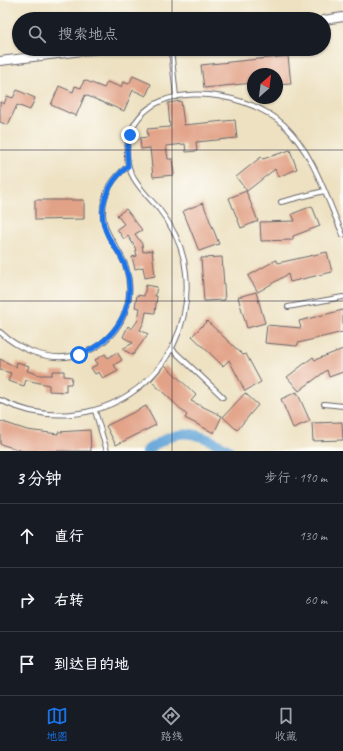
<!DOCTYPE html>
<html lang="zh">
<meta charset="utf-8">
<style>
body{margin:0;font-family:Caveat,"LXGW WenKai TC",sans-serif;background:#242831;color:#f1f3f6}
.compass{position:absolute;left:247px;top:68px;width:36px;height:36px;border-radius:50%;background:#171b24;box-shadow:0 1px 3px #0004;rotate:28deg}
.stop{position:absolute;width:12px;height:12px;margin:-9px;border:3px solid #1a73e8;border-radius:50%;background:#fff}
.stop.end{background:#1a73e8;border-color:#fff;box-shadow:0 1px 4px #0008}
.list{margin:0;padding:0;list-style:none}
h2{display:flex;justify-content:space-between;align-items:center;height:52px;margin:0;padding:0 16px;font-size:17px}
h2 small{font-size:13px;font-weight:400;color:#9ea1a6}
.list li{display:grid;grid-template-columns:26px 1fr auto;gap:12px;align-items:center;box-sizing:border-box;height:64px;padding:0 16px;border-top:1px solid #363941}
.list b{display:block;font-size:15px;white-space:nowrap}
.list em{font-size:13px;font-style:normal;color:#9ea1a6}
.icon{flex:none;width:22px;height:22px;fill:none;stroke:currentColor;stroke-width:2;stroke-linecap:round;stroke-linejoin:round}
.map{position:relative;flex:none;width:343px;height:451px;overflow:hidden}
.search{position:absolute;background:#171b24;box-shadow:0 1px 3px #0004;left:12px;right:12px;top:12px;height:44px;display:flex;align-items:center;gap:10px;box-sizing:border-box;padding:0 14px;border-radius:22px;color:#9ea1a6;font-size:15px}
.sheet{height:244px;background:#171b24}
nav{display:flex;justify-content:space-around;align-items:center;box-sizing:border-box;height:56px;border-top:1px solid #363941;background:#171b24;font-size:11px;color:#9ea1a6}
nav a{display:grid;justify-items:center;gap:2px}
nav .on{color:#1a73e8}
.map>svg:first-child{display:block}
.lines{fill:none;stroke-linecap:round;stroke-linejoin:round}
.canal{stroke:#65a6d8;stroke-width:10}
.building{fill:#e2a287}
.lane-casing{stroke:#69656a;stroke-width:6}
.street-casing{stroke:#69656a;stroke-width:10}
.lane{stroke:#fff;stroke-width:4}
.street{stroke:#fff;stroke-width:8}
.route{stroke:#1a73e8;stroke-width:5}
.grid{fill:none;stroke:#22223b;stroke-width:1;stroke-opacity:0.55}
</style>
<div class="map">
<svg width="343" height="451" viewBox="0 0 343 451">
<rect width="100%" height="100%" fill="#fdfcf7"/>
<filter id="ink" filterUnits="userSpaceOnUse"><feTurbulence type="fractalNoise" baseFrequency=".025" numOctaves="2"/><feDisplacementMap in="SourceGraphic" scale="8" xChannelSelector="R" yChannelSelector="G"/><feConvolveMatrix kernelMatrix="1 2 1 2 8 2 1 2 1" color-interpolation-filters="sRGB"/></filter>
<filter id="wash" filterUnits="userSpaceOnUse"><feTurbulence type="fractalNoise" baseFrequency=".012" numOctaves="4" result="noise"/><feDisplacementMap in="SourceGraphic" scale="16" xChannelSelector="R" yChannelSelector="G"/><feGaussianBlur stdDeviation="0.9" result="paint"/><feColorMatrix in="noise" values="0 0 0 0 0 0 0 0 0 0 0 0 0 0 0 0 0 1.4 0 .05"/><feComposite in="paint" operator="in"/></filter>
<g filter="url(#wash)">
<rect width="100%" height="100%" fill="#ede1c1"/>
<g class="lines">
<path class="canal" d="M 146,451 C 154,446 162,440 171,436 C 190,428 214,441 230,451"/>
</g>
<g id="blocks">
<g class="building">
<path d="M 288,56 L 291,84 L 277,85 L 277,74 L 253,74 L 253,83 L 204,88 L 201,65 Z"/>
<path d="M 133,76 L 151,84 L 146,96 L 133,90 L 124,111 L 85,95 L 76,116 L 51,105 L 59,86 L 73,92 L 75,86 L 81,88 L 84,80 L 104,88 L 107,82 L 121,87 L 123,82 L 129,84 Z"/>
<path d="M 17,90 L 35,98 L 30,110 L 17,105 L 8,125 L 0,122 L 0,102 L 4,104 L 7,96 L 13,98 Z"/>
<path d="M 181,101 L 184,125 L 235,120 L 237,138 L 196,142 L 197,151 L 186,152 L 185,144 L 166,146 L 168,159 L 172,159 L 174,175 L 153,177 L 150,148 L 141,149 L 140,138 L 148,137 L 147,129 L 170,127 L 168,103 Z"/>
<path d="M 290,150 L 297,169 L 278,177 L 275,169 L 247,191 L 236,177 L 261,157 L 263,159 Z"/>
<path d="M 246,191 L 258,221 L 241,228 L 229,198 Z"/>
<path d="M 35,200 L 84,200 L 84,219 L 35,220 Z"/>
<path d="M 203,203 L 219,244 L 199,251 L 183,211 Z"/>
<path d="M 312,206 L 320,226 L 293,236 L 293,240 L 261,241 L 260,222 L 295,221 L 292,214 Z"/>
<path d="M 126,209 L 142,230 L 135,234 L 142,244 L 143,252 L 152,250 L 155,276 L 145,278 L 143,267 L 135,269 L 132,257 L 137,256 L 135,247 L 128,236 L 124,239 L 117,229 L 124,224 L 117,215 Z"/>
<path d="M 327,252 L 332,272 L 290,282 L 288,274 L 258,292 L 248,276 L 276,260 L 278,263 Z"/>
<path d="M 222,257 L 225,300 L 204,301 L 201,258 Z"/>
<path d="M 146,285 L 157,287 L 155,296 L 157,296 L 155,313 L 146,312 L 144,322 L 140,330 L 148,334 L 133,355 L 122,349 L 133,343 L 123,337 L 128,326 L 132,329 L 138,320 L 140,308 L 135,307 L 137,295 L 144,296 Z"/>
<path d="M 256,292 L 265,323 L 247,328 L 238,297 Z"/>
<path d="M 343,310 L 343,332 L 298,343 L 297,346 L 265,343 L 267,325 L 301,328 L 299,321 Z"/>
<path d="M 207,321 L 243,355 L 246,354 L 261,382 L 245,391 L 229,360 L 223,366 L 192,336 Z"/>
<path d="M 343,349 L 343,372 L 329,377 L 327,370 L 299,391 L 287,377 L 313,357 L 315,360 Z"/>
<path d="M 117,352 L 122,360 L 114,365 L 118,371 L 103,379 L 99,372 L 95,374 L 91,368 L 98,364 L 95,360 L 105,354 L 108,358 Z"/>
<path d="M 0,359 L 16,367 L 17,362 L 29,366 L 27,371 L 40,375 L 52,375 L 52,371 L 64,371 L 64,376 L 72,377 L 71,384 L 66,384 L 66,392 L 49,391 L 49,385 L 26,380 L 24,386 L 8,381 L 11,373 L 0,370 Z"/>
<path d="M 165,365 L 196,395 L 191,401 L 222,416 L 214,433 L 185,418 L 187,415 L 151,381 Z"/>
<path d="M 297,392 L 310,421 L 293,428 L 281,399 Z"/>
<path d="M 245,393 L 258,405 L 237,430 L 223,417 Z"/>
<path d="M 146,406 L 156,425 L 116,445 L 106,426 Z"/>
<path d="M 0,421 L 27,430 L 58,434 L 58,432 L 90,430 L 91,451 L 23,451 L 0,444 Z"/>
<path d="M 342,422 L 343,440 L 313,441 L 312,423 Z"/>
</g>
</g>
</g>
<g filter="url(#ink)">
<use href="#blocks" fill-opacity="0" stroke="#69656a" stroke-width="1"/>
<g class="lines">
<g class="lane-casing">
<g id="lane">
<path d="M 171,49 L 176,97"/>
<path d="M 281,202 L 324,191"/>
<path d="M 288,307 L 343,297"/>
<path d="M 0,332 C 18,349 47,361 72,356 C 113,349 139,307 126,267 C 119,246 101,233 103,209 C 104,190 114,177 128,166"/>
<path d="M 172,349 L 223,397"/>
<path d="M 0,400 C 93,446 196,377 186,273 C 184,250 173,227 159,209 C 143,191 125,176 127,149 C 134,74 243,87 284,125 C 314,154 326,197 343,235"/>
<path d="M 324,404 L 343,406"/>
<path d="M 95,411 L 107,451"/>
</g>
</g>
<g class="street-casing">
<g id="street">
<path d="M 324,20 L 343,17"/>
<path d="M 0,61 L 99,49"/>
</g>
</g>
<use href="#lane" class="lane"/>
<use href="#street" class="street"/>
</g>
</g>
<g class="lines" filter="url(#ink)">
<path class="route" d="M 79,355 C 115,341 138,307 126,268 C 122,256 114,247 108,236 C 95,210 107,183 128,166 L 127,150 L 130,135"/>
</g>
<path class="grid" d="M 172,0 L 172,19M 172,49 L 172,451M 0,150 L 343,150M 0,301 L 343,301"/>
</svg>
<svg class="compass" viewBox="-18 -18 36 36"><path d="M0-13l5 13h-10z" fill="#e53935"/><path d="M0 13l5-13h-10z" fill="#9ea1a6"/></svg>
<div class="stop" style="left:79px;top:355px"></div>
<div class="stop end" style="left:130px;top:135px"></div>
<div class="search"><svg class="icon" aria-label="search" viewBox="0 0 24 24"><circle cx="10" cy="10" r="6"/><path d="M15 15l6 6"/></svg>搜索地点</div>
</div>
<section class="sheet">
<h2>3 分钟<small>步行 · 190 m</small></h2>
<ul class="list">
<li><svg class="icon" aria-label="ahead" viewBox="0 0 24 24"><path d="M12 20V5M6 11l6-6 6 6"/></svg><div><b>直行</b></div><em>130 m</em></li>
<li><svg class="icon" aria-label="right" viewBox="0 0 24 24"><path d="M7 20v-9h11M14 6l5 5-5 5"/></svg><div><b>右转</b></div><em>60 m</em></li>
<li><svg class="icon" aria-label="arrive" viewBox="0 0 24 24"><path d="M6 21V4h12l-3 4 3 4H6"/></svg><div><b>到达目的地</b></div></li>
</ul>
</section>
<nav>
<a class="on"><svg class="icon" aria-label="map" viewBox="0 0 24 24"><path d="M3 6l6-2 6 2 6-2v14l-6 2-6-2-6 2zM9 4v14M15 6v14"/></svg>地图</a>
<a><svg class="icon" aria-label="directions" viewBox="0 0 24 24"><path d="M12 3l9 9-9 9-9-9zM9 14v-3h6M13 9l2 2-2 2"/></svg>路线</a>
<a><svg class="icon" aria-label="saved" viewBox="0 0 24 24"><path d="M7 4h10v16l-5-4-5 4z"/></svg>收藏</a>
</nav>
